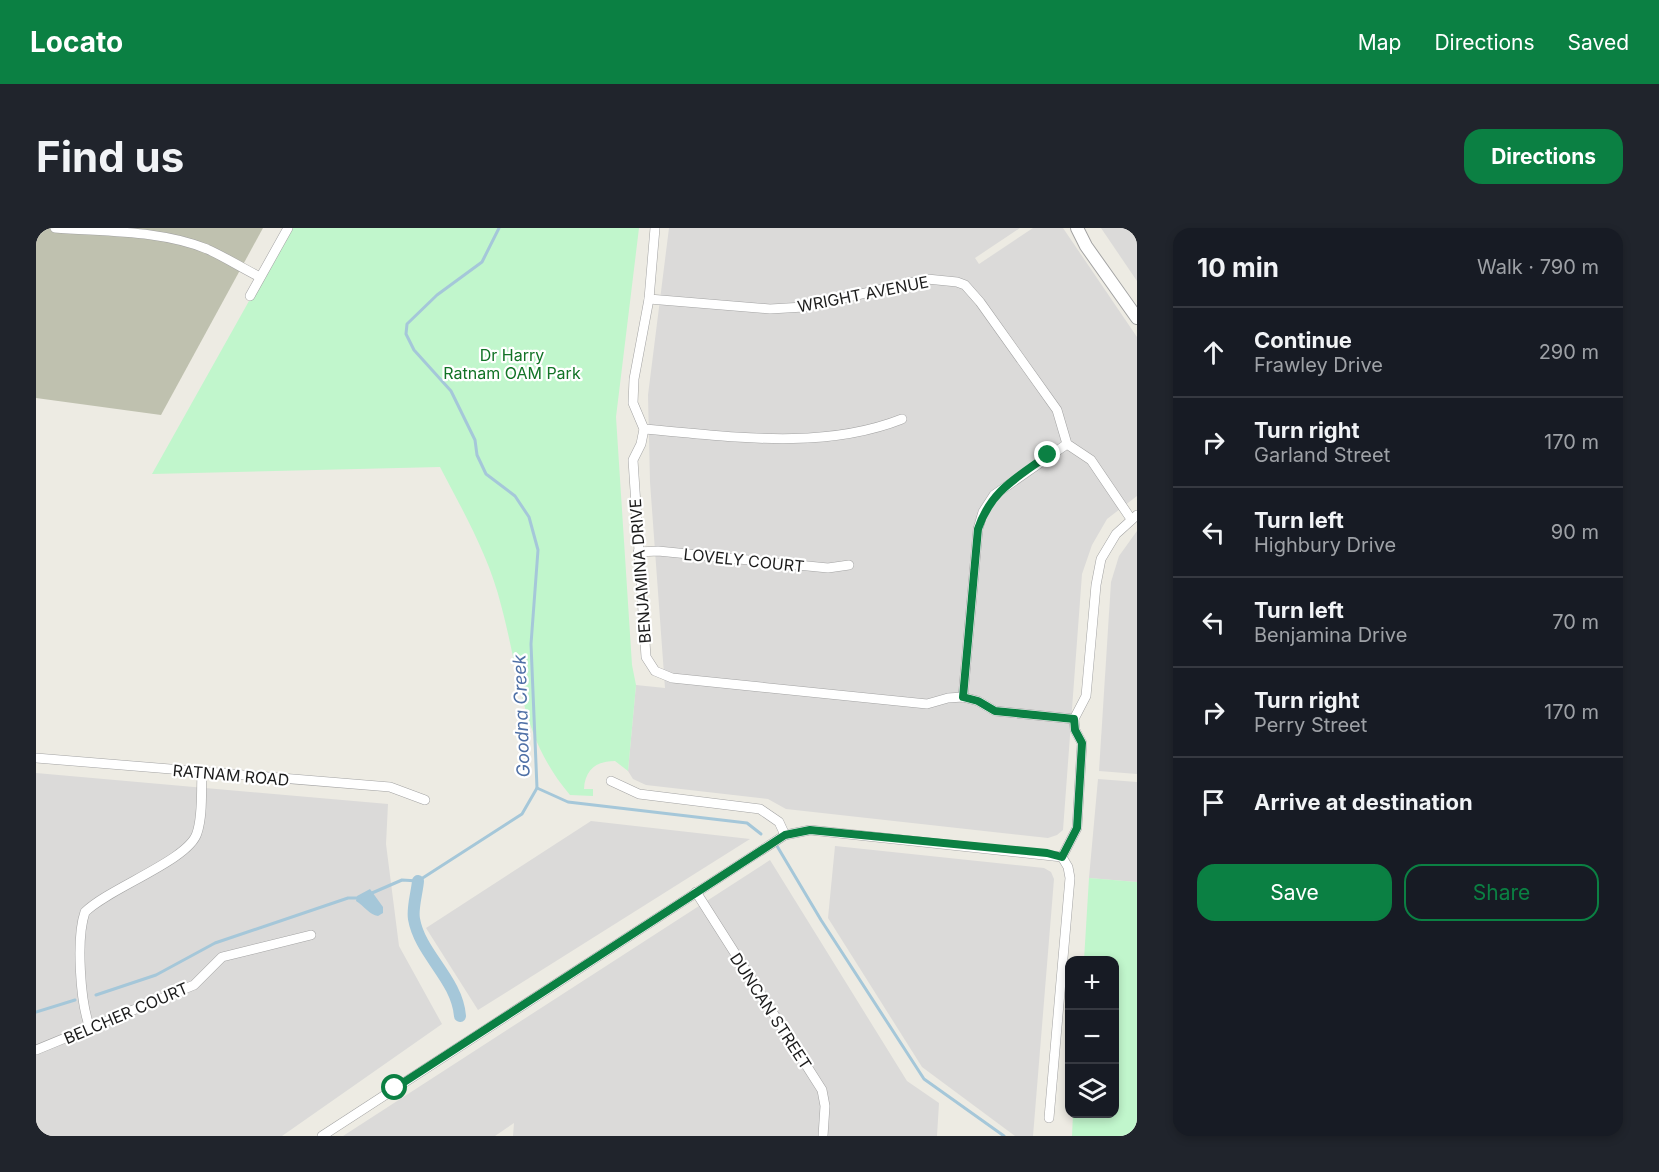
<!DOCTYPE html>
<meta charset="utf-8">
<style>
body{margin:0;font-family:Inter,sans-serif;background:#20242c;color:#f1f3f6}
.controls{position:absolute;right:18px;bottom:18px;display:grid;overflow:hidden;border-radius:12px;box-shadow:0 3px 9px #0003}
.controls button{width:54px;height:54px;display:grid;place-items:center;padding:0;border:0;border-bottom:2px solid #363941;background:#171b24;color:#f1f3f6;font:30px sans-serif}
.stop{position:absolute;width:18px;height:18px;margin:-14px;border:4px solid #0b8043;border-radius:50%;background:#fff}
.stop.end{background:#0b8043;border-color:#fff;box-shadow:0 2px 6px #0008}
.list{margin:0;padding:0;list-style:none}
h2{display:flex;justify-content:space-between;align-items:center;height:78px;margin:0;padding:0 24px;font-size:26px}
h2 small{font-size:20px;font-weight:400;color:#9ea1a6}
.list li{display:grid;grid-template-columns:39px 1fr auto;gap:18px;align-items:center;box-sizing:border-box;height:90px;padding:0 24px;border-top:2px solid #363941}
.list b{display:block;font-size:22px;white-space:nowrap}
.list p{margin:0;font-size:20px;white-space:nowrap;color:#9ea1a6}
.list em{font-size:20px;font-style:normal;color:#9ea1a6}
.actions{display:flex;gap:12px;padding:18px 24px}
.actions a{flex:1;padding:14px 0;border:2px solid #0b8043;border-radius:18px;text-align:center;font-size:21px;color:#0b8043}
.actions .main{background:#0b8043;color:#fff}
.icon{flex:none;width:33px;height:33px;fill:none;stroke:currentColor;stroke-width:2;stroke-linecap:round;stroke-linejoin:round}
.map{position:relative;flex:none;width:1101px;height:908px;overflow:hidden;border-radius:18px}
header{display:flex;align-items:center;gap:36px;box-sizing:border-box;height:84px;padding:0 30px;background:#0b8043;color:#fff}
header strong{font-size:28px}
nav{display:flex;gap:33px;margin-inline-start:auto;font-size:21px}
.intro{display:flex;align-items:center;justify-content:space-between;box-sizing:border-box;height:144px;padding:0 36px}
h1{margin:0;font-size:42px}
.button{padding:15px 27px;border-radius:18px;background:#0b8043;color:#fff;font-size:21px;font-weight:700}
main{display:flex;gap:36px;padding:0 36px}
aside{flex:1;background:#171b24;border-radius:18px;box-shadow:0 3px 9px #0003}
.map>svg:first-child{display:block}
.residential{fill:#dbdad9}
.construction{fill:#bfc1af}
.park{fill:#c1f6cc}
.water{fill:#a5c7d9}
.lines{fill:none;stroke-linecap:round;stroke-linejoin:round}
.stream{stroke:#a5c7d9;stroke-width:3}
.canal{stroke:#a5c7d9;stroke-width:12}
.minor-casing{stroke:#a3a3a3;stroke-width:10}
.tertiary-casing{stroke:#a3a3a3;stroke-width:14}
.minor{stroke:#fff;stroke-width:9}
.tertiary{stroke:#fff;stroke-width:12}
.route{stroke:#0b8043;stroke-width:8}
.labels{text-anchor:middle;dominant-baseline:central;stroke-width:4.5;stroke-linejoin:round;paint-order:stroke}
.street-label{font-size:16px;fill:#1c1c1c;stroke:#fff}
.park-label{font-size:16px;fill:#127326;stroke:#fff}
.water-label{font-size:18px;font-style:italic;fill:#4f70a6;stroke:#fff}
</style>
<header>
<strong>Locato</strong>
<nav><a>Map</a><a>Directions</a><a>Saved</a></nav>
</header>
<div class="intro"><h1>Find us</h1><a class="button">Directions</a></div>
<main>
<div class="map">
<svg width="1101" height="908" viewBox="0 0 1101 908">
<rect width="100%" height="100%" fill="#edebe3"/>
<g class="residential">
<path d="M 633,0 L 984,0 L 939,30 L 943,36 L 997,0 L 1027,0 L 1101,109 L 1101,268 L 1071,291 L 1056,317 L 1046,346 L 1027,602 L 1021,607 L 1012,610 L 750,581 L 732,571 L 610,557 L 597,551 L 592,543 L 600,457 L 629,460 L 614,254 L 612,167 Z"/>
<path d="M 1065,0 L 1101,0 L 1101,53 Z"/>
<path d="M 1101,303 L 1101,546 L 1063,543 L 1075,354 L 1083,328 Z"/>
<path d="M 0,545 L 352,576 L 350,616 L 363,718 L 406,796 L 246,908 L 0,908 Z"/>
<path d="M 1062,551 L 1101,554 L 1101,654 L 1053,650 Z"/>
<path d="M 555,593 L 714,611 L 442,782 L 390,700 Z"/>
<path d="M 799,618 L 1008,640 L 1015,644 L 1018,651 L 997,908 L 979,908 L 886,839 L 792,690 Z"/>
<path d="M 734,632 L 871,853 L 903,875 L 901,908 L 477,908 L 478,895 L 459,908 L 307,908 Z"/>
</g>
<path class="construction" d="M 0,0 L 227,0 L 125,187 L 0,170 Z"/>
<g class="park">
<path d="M 254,0 L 603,0 L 580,189 L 596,437 L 600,457 L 592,543 L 579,533 C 561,533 549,541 548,561 L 557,561 L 557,568 L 534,567 C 485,510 484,447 465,377 C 453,328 427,283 404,239 L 116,246 Z"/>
<path d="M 1053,650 L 1101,654 L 1101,908 L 1036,908 L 1037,886 L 1078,886 L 1078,732 L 1048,732 Z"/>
</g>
<path class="water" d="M 334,661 L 347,679 L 347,685 L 342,688 C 334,687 328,678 320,673 L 321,668 Z"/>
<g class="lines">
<g class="stream">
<path d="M 501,560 L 532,574 L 711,595 L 725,606"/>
<path d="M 741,618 L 785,692 L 888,851 L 968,908"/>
<path d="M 336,665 L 366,652 L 382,653 L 486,586 L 501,560 L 495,416 L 502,322 L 493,289 L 479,268 L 450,246 L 441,227 L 439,212 L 415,163 L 378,122 L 370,106 L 371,96 L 401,67 L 446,34 L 463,0"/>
<path d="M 60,767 L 120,747 L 179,715 L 312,670 L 324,670"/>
<path d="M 0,784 L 39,772"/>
</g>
<path class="canal" d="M 382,653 C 381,665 376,680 378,691 C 384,726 421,751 424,788"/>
<g class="minor-casing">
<g id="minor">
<path d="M 19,0 C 68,4 125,2 171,21 C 189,29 206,40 224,49"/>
<path d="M 619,0 L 613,71 L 598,151 L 597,175 L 608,201 L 605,216 L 597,232 L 610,429 L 619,443 L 636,450 L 891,476 L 912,470 L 927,469 L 942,473 L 959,483 L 1038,491"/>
<path d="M 214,68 L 252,0"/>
<path d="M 613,71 L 734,81 L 768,79 L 891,51 L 921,54 L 929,57 L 944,74 L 1021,182 L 1031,216 L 1055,232 L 1095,291"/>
<path d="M 608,201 C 693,208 785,223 866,191"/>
<path d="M 602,324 L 622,323 L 792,340 L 813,337"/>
<path d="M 927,469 L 942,301 L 947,284 L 958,267 L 1031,216"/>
<path d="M 0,530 L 354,559 L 389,572"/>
<path d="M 575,553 L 603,566 L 724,581 L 743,594 L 749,607"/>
<path d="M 1026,629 L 1041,600 L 1046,515 L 1039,502 L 1038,491 L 1050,468 L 1060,357 L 1065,331 L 1080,306 L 1101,287"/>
<path d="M 660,664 L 786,862 L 789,878 L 787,908"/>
<path d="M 54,800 C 44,774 40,710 49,684 C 73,660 153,632 161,605 C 167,587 165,563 166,545"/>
<path d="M 0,822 L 158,757 L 186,729 L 275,707"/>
<path d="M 1013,890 L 1034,650 L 1032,639 L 1026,629"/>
<path d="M 286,908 L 749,607 L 774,602 L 1026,629"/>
</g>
</g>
<g class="tertiary-casing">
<path id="tertiary" d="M 1041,0 L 1050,18 L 1101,90"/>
</g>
<use href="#minor" class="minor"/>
<use href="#tertiary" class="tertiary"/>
</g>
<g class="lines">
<path class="route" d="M 359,860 L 749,607 L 774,602 L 1011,625 L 1026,629 L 1041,600 L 1046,515 L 1039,502 L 1038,491 L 959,483 L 942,473 L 927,469 L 942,301 C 955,262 981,250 1012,227"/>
</g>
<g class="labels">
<g class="street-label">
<text transform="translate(827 66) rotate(-11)">WRIGHT AVENUE</text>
<text transform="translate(708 332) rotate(6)">LOVELY COURT</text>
<text transform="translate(604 343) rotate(-94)">BENJAMINA DRIVE</text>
<text transform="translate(195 547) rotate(5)">RATNAM ROAD</text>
<text transform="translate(735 783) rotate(57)">DUNCAN STREET</text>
<text transform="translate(90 785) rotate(-23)">BELCHER COURT</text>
</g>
<g class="park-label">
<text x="476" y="127">Dr Harry<tspan x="476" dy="18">Ratnam OAM Park</tspan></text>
</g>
<g class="water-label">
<text transform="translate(485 488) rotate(-92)">Goodna Creek</text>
</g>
</g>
</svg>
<div class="controls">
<button>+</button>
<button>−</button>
<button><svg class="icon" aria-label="layers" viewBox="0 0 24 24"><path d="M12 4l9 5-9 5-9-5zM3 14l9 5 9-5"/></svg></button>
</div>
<div class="stop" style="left:359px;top:860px"></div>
<div class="stop end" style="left:1012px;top:227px"></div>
</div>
<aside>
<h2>10 min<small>Walk · 790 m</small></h2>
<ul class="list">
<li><svg class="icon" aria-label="ahead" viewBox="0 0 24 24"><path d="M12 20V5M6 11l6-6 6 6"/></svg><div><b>Continue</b><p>Frawley Drive</p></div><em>290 m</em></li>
<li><svg class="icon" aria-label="right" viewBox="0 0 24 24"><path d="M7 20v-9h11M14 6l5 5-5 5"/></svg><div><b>Turn right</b><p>Garland Street</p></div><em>170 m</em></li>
<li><svg class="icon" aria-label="left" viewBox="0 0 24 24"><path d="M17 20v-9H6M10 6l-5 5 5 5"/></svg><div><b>Turn left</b><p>Highbury Drive</p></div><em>90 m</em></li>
<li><svg class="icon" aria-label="left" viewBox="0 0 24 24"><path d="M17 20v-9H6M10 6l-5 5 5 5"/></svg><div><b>Turn left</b><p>Benjamina Drive</p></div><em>70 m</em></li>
<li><svg class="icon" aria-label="right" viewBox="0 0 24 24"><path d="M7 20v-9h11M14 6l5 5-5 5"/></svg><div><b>Turn right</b><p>Perry Street</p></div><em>170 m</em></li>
<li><svg class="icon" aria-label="arrive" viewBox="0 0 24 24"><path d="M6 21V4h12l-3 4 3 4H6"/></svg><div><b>Arrive at destination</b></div></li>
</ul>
<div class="actions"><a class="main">Save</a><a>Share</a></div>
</aside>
</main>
